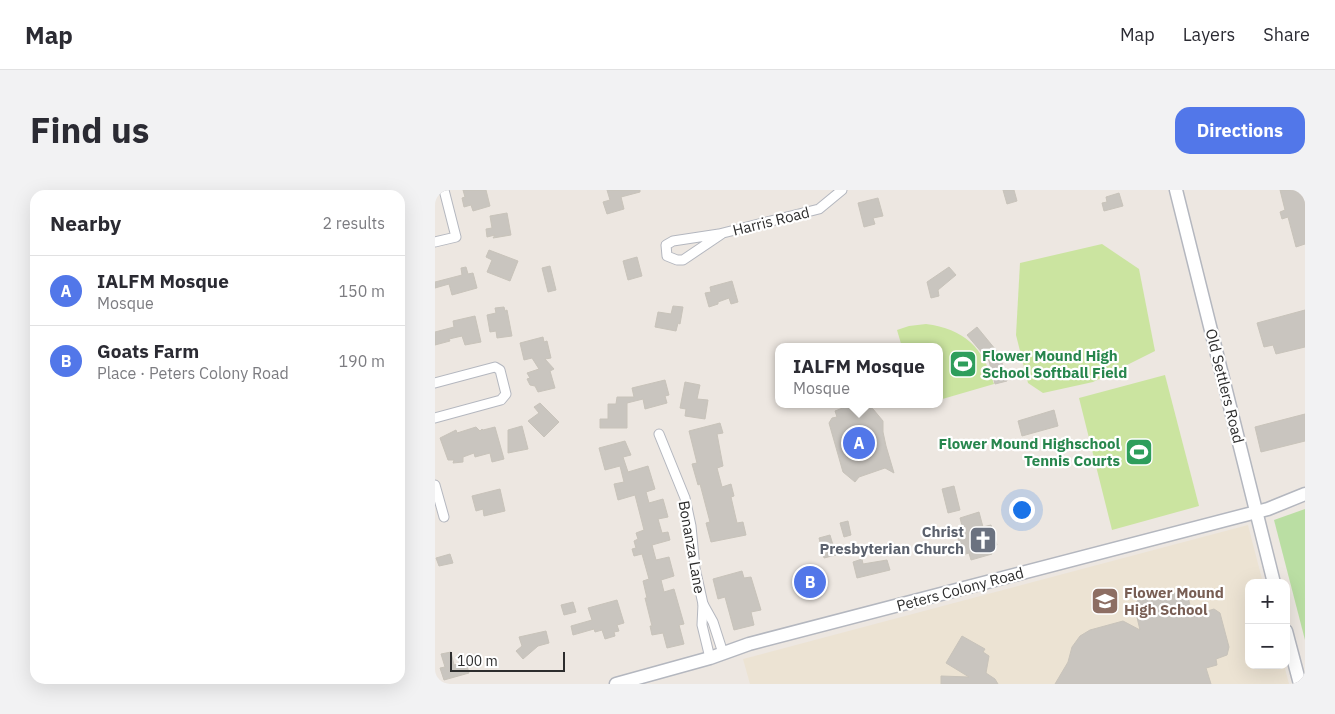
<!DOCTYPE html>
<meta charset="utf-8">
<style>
body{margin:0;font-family:"IBM Plex Sans",sans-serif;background:#f2f2f3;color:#2b2b33}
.controls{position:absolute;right:15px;bottom:15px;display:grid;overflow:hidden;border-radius:10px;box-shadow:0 5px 20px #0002}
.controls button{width:45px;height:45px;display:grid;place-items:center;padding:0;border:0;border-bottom:1px solid #e1e1e2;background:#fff;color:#2b2b33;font:25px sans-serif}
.scale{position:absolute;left:15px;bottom:12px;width:115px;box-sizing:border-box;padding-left:5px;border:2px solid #2d2d2d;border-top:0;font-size:14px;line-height:18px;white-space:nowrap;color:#2d2d2d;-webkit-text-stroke:4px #fff;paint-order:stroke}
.you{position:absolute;left:586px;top:319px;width:18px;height:18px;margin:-12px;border:4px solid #fff;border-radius:50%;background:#1a73e8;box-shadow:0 0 0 8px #1a73e833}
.badge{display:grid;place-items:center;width:32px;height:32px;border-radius:50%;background:#5277e9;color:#fff;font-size:16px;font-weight:700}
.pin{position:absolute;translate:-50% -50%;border:2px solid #fff;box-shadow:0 1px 5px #0006}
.popup{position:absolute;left:340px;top:153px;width:168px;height:65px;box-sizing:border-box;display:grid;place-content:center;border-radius:10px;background:#fff;filter:drop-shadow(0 1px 4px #0005);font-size:16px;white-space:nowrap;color:#7c7c81}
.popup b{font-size:19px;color:#2b2b33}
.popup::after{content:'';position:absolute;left:50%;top:100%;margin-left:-10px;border:10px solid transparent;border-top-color:#fff}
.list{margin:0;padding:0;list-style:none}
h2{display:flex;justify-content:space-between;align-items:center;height:65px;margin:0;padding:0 20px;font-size:21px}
h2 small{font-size:16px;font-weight:400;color:#7c7c81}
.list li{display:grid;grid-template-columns:32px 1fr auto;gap:15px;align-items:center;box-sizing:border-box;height:70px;padding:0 20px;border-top:1px solid #e1e1e2}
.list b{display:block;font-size:19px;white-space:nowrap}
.list p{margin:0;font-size:16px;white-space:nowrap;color:#7c7c81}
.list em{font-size:16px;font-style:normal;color:#7c7c81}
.map{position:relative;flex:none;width:870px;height:494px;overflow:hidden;border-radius:15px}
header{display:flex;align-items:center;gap:30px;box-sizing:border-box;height:70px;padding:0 25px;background:#fff;border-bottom:1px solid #e1e1e2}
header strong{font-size:24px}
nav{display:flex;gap:28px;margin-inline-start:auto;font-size:18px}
.intro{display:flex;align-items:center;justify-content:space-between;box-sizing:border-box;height:120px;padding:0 30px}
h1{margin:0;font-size:35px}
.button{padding:12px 22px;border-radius:15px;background:#5277e9;color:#fff;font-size:18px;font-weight:700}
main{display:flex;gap:30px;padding:0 30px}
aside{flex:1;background:#fff;border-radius:15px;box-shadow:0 5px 20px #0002}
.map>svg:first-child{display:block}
.education{fill:#ece3d3}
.green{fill:#badea3}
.pitch{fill:#cbe4a0}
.building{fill:#c9c5bf;stroke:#c8c3ba}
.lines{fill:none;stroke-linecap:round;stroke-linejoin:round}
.street-casing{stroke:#b4b7bf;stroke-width:11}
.secondary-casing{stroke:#b4b7bf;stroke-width:15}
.street{stroke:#fff;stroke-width:9}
.secondary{stroke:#fff;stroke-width:12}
.labels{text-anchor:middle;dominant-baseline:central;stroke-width:4.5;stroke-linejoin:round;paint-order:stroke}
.street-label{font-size:15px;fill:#2d2d2d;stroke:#fff}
.leisure-label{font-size:15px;font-weight:bold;fill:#27864d;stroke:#fff;text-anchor:start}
.worship-label{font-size:15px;font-weight:bold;fill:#5b616d;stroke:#fff;text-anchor:end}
.education-label{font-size:15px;font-weight:bold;fill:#785e54;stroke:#fff;text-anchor:start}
</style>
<header>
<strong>Map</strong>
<nav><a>Map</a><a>Layers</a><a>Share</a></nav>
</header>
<div class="intro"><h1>Find us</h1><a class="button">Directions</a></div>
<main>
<aside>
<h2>Nearby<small>2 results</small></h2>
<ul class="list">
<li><span class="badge">A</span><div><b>IALFM Mosque</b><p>Mosque</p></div><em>150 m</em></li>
<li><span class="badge">B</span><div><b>Goats Farm</b><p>Place · Peters Colony Road</p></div><em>190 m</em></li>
</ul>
</aside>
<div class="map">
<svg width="870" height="494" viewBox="0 0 870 494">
<rect width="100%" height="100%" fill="#ede7e1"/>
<path class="education" d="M 813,335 L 828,393 L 814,393 L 814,475 L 849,475 L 854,494 L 315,494 L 308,469 Z"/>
<path class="green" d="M 870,319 L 870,450 L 839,330 Z"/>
<g class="pitch">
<path d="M 667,54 L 704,79 L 720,161 L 658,192 L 608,203 L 593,193 L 581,145 L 585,73 Z"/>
<path d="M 491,134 C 529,139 548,157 559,194 L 504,210 L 504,157 L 467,157 L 462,140 L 474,136 Z"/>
<path d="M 730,185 L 764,316 L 677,340 L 644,208 Z"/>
</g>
<g class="building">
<path d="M 28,0 L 51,0 L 55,16 L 38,21 L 36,15 L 29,17 L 27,8 L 30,7 Z"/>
<path d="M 172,0 L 205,0 L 205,2 L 186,7 L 189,19 L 172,24 L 168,12 L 175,10 Z"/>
<path d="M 568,0 L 579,0 L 582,11 L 572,14 Z"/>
<path d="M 845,0 L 870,0 L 870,54 L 861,57 L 853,27 L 847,29 L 845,22 L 850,20 Z"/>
<path d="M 684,3 L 688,16 L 669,21 L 667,13 L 672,12 L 671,7 Z"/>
<path d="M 443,8 L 448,26 L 438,28 L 440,34 L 429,37 L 423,13 Z"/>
<path d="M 72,23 L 76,45 L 58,48 L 60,45 L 52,47 L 51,39 L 57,38 L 55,26 Z"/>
<path d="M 54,60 L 83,71 L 75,91 L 52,82 L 57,70 L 51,67 Z"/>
<path d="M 202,67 L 207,86 L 193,90 L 188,71 Z"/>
<path d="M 115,76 L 121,100 L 113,102 L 107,78 Z"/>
<path d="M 31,77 L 33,84 L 38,83 L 42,98 L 17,105 L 14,94 L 0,98 L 0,92 L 27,85 L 26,78 Z"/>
<path d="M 514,77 L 521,85 L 503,100 L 504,106 L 496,108 L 492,92 Z"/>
<path d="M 297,91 L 303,112 L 296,114 L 294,108 L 283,112 L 283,114 L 274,117 L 270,103 L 276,102 L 275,97 Z"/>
<path d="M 238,116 L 248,117 L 245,134 L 243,133 L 241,141 L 220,137 L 223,122 L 236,124 Z"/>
<path d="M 69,117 L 70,121 L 72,120 L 77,146 L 62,148 L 61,141 L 55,142 L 52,125 L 61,123 L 60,118 Z"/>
<path d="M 870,120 L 870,157 L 841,164 L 838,155 L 829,157 L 822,133 Z"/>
<path d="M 40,126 L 46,152 L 30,155 L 27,146 L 14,149 L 15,151 L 0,155 L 0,142 L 19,137 L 18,131 Z"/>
<path d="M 542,137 L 565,165 L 572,191 L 560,194 L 554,171 L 532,145 Z"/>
<path d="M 108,147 L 109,152 L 112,151 L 116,168 L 110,169 L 119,179 L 115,181 L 120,198 L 103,202 L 100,196 L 95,195 L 92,189 L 95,188 L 92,183 L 104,179 L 97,168 L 89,170 L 85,153 Z"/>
<path d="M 230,190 L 234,205 L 230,206 L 232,213 L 210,219 L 208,209 L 192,213 L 192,238 L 165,238 L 165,229 L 173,229 L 173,214 L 181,214 L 182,207 L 199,207 L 197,198 Z"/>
<path d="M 250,192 L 265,195 L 262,209 L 273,210 L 270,229 L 250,226 L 251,219 L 245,218 Z"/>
<path d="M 105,213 L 124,232 L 109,247 L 93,231 L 104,223 L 99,217 Z"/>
<path d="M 429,214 L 438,219 L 448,231 L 448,242 L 451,256 L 459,283 L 450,278 L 424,287 L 420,292 L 408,282 L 394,233 L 397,228 L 402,227 L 400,221 L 415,215 Z"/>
<path d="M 619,220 L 623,236 L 587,246 L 583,231 Z"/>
<path d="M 870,224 L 870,251 L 826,262 L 820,237 Z"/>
<path d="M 285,233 L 288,243 L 282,244 L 288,276 L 282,278 L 287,297 L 296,294 L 299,306 L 296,307 L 302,333 L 308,332 L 311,345 L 276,352 L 271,333 L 275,332 L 265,294 L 263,295 L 257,274 L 262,273 L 254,241 Z"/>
<path d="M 87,236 L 93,259 L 73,263 L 73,240 Z"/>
<path d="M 41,237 L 45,241 L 47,239 L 48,240 L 60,237 L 69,269 L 57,272 L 55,263 L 40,267 L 39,263 L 28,267 L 28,272 L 18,273 L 19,270 L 13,270 L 5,248 L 21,240 L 22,243 Z"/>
<path d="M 190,251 L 196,265 L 188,267 L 193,282 L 213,276 L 220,299 L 211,302 L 214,313 L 228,309 L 233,327 L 223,329 L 227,343 L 233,342 L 235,350 L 217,355 L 221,370 L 234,367 L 239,386 L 226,390 L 229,402 L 239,399 L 249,434 L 244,435 L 249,454 L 232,458 L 228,443 L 217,445 L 215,436 L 217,436 L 210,408 L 212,408 L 208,391 L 214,389 L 207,364 L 199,366 L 197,359 L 201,358 L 199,351 L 203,349 L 201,343 L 209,340 L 200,305 L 183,310 L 179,294 L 189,292 L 185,276 L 170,280 L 164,258 Z"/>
<path d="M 519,296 L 525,320 L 513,323 L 507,299 Z"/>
<path d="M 65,299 L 70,321 L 49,326 L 48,319 L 41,321 L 37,306 Z"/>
<path d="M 544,322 L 548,337 L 556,335 L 562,355 L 555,357 L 557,364 L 536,370 L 534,363 L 527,365 L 522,345 L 529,343 L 525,328 Z"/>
<path d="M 413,331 L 416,345 L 409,347 L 405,333 Z"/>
<path d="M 395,345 L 401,365 L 389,368 L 384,348 Z"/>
<path d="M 15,364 L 18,373 L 4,376 L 1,368 Z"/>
<path d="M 427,369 L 428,374 L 452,370 L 455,380 L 422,388 L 418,372 Z"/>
<path d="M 307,381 L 309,388 L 316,387 L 326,420 L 316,422 L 319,435 L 299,440 L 290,407 L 283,409 L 278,389 Z"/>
<path d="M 385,384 L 388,395 L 365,401 L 362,390 Z"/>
<path d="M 735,399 L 736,404 L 747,401 L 749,402 L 751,406 L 753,406 L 756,420 L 767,417 L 769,422 L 779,419 L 785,423 L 794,457 L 792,465 L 781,469 L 782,475 L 771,478 L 776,494 L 620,494 L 633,472 L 637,457 L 645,446 L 655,440 L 688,431 L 705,440 L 700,419 L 702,411 L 707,407 Z"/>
<path d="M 182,410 L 189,433 L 182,435 L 184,441 L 179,442 L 180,446 L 170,449 L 167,440 L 160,442 L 159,439 L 138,445 L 136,436 L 157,430 L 153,418 Z"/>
<path d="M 138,412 L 141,422 L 129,425 L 126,415 Z"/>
<path d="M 111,441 L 114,453 L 103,456 L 88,469 L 81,461 L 87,456 L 84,447 Z"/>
<path d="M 527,446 L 550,459 L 548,462 L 554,466 L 551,483 L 560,489 L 563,494 L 506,494 L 506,486 L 534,487 L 511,473 Z"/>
<path d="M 16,462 L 19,475 L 31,472 L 34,483 L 9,490 L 5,478 L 10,477 L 6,464 Z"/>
</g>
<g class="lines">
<g class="street-casing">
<g id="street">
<path d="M 288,43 L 248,70 L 242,70 L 232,66 L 231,55 L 238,51 L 284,44 L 384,19 L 407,0"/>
<path d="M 0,52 L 21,47 L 9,0"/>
<path d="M 0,193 L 60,177 L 65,180 L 71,204 L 66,210 L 0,228"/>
<path d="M 224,244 L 250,308 L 256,336 L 260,378 L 268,414 L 267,435 L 275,468"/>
<path d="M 0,295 L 9,327"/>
<path d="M 268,414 L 278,432 L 288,463"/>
</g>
</g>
<g class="secondary-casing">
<g id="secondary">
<path d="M 741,0 L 839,393"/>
<path d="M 851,441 L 865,494"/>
<path d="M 181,494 L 275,468 L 314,454 L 833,319 L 870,304"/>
</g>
</g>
<use href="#street" class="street"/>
<use href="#secondary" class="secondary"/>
</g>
<defs>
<g id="stadium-square" transform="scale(1.4375)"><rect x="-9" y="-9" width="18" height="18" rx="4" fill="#2e9e5b" stroke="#fff"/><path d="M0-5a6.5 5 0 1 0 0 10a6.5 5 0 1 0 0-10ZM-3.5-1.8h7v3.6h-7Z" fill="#fff"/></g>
<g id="church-square" transform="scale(1.4375)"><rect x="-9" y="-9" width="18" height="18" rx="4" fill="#6b7280" stroke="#fff"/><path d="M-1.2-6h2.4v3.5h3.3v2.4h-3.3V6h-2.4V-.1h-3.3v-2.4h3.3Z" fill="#fff"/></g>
<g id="school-square" transform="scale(1.4375)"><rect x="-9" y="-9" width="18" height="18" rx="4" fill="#8d6e63" stroke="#fff"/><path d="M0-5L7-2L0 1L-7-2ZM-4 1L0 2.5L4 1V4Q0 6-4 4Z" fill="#fff"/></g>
</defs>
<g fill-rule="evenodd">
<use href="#stadium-square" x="528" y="174"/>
<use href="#stadium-square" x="704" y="262"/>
<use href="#church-square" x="548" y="350"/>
<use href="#school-square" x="670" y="411"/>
</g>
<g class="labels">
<g class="street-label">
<text transform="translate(336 31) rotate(-14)">Harris Road</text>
<text transform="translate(790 196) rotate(76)">Old Settlers Road</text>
<text transform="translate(257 357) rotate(80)">Bonanza Lane</text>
<text transform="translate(525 399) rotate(-15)">Peters Colony Road</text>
</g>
<g class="leisure-label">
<text x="547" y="165">Flower Mound High<tspan x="547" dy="17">School Softball Field</tspan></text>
<text x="685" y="253" text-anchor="end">Flower Mound Highschool<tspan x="685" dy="17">Tennis Courts</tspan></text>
</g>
<g class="worship-label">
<text x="529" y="341">Christ<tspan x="529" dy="17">Presbyterian Church</tspan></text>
</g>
<g class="education-label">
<text x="689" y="402">Flower Mound<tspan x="689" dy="17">High School</tspan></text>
</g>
</g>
</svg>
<div class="controls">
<button>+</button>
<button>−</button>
</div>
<div class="scale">100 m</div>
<div class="you"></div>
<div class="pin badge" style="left:424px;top:253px">A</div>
<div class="popup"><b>IALFM Mosque</b>Mosque</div>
<div class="pin badge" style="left:375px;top:392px">B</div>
</div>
</main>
